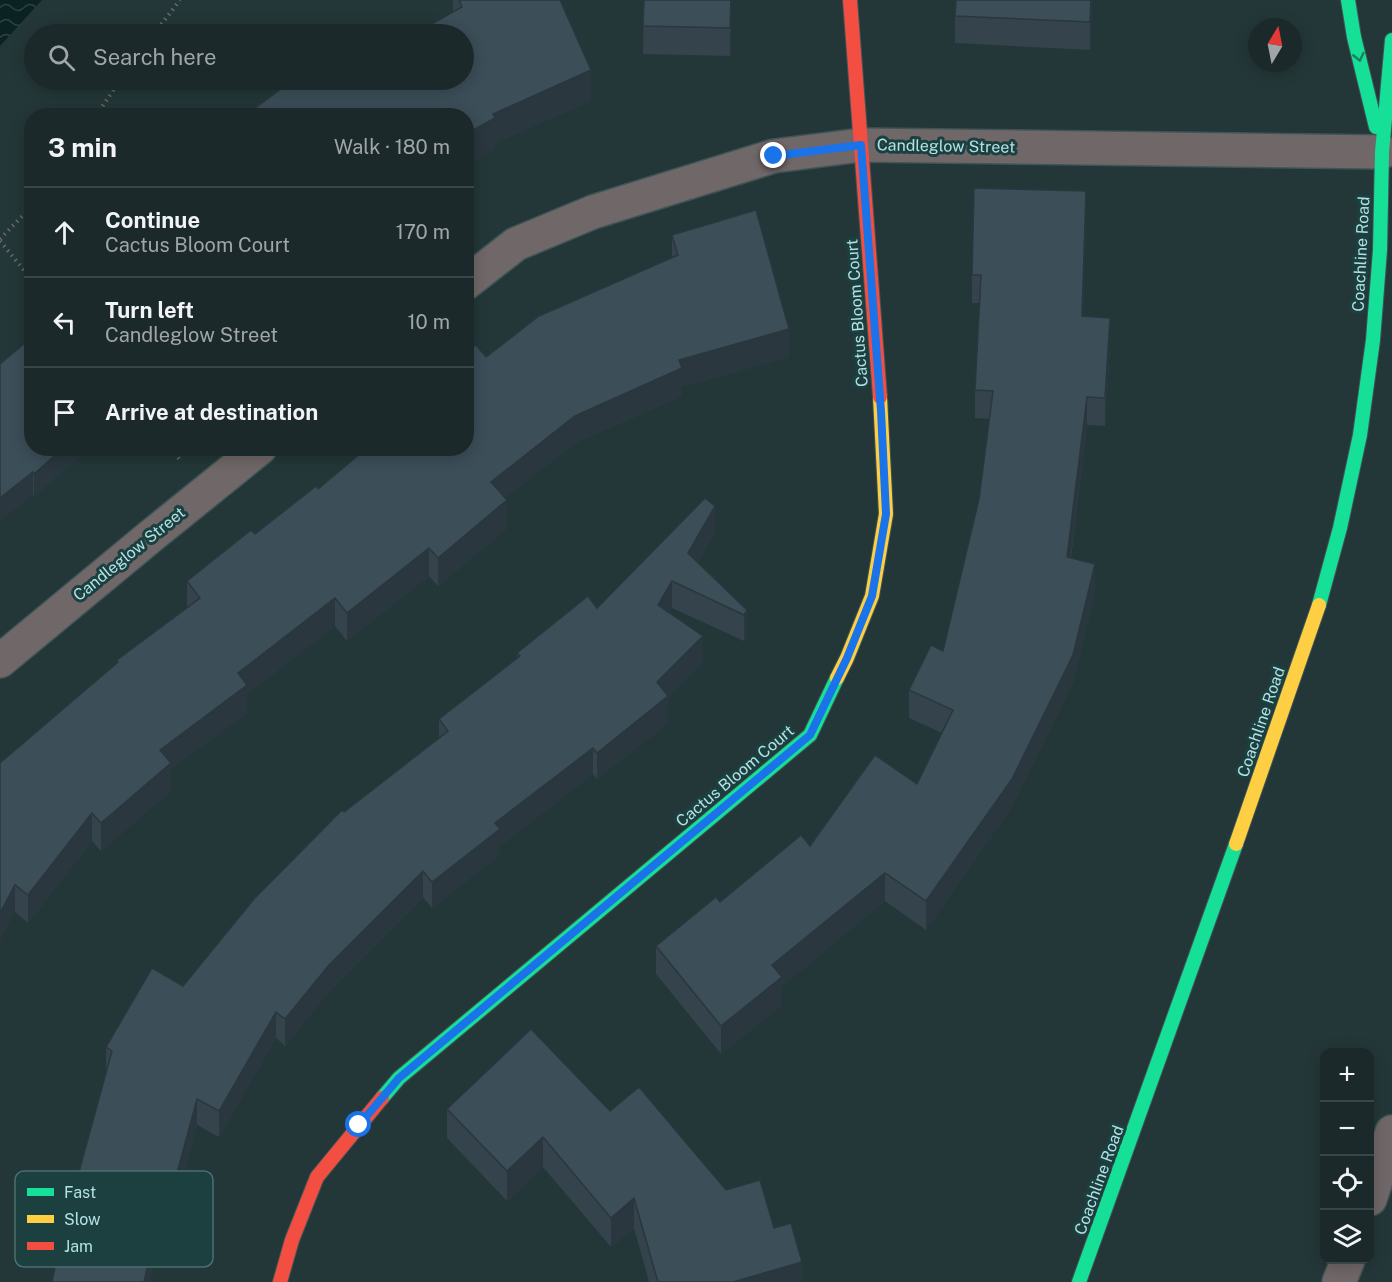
<!DOCTYPE html>
<meta charset="utf-8">
<style>
body{margin:0;font-family:"Public Sans",sans-serif;background:#243132;color:#f1f3f6}
.controls{position:absolute;right:18px;bottom:18px;display:grid;overflow:hidden;border-radius:12px;box-shadow:0 3px 15px #0003}
.controls button{width:54px;height:54px;display:grid;place-items:center;padding:0;border:0;border-bottom:2px solid #394547;background:#1b292a;color:#f1f3f6;font:30px sans-serif}
.compass{position:absolute;left:1248px;top:18px;width:54px;height:54px;border-radius:50%;background:#1b292a;box-shadow:0 3px 15px #0003;rotate:10deg}
.stop{position:absolute;width:18px;height:18px;margin:-14px;border:4px solid #1a73e8;border-radius:50%;background:#fff}
.stop.end{background:#1a73e8;border-color:#fff;box-shadow:0 2px 6px #0008}
.list{margin:0;padding:0;list-style:none}
h2{display:flex;justify-content:space-between;align-items:center;height:78px;margin:0;padding:0 24px;font-size:26px}
h2 small{font-size:20px;font-weight:400;color:#a0a6a8}
.list li{display:grid;grid-template-columns:39px 1fr auto;gap:18px;align-items:center;box-sizing:border-box;height:90px;padding:0 24px;border-top:2px solid #394547}
.list b{display:block;font-size:22px;white-space:nowrap}
.list p{margin:0;font-size:20px;white-space:nowrap;color:#a0a6a8}
.list em{font-size:20px;font-style:normal;color:#a0a6a8}
.icon{flex:none;width:33px;height:33px;fill:none;stroke:currentColor;stroke-width:2;stroke-linecap:round;stroke-linejoin:round}
.map{position:relative;flex:none;width:1392px;height:1282px;overflow:hidden}
.search{position:absolute;background:#1b292a;box-shadow:0 3px 15px #0003;left:24px;top:24px;width:450px;height:66px;display:flex;align-items:center;gap:15px;box-sizing:border-box;padding:0 21px;border-radius:33px;color:#a0a6a8;font-size:22px}
.panel{position:absolute;background:#1b292a;box-shadow:0 3px 15px #0003;left:24px;top:108px;width:450px;height:348px;border-radius:24px}
.map>svg:first-child{display:block}
.water{fill:url(#water-waves)}
.lines{fill:none;stroke-linecap:round;stroke-linejoin:round}
.street-casing{stroke:#3f5455;stroke-width:36}
.fast-casing{stroke:#3f5455;stroke-width:16}
.slow-casing{stroke:#3f5455;stroke-width:16}
.jam-casing{stroke:#3f5455;stroke-width:16}
.path{stroke:#686a6a;stroke-width:4;stroke-dasharray:1.5 4.5;stroke-linecap:butt}
.street{stroke:#706768;stroke-width:33}
.fast{stroke:#16e098;stroke-width:14}
.slow{stroke:#ffcf43;stroke-width:14}
.jam{stroke:#f24e42;stroke-width:14}
.wall{fill:#34434c}
.shaded-wall{fill:#2a373e}
.building{fill:#3c4e58;stroke:#2a373e;stroke-width:1.5}
.oneway{stroke:#1a7f63}
.route{stroke:#1a73e8;stroke-width:8}
.labels{text-anchor:middle;dominant-baseline:central;stroke-width:6;stroke-linejoin:round;paint-order:stroke}
.street-label{font-size:16px;fill:#b2e2e4;stroke:#1c3f40}
.key{fill:#1c3f40;stroke:#497071;stroke-width:1.5}
.key-label{font-size:16px;fill:#b2e2e4}
</style>
<div class="map">
<svg width="1392" height="1282" viewBox="0 0 1392 1282">
<defs>
<pattern id="water-waves" width="16" height="10" patternUnits="userSpaceOnUse" patternTransform="scale(1.5)"><rect width="16" height="10" fill="#0b2223"/><path d="M0 5q4-4 8 0t8 0" fill="none" stroke="#2c4243"/></pattern>
</defs>
<rect width="100%" height="100%" fill="#243738"/>
<path class="water" d="M 0,0 L 42,0 L 0,46 Z"/>
<g class="lines">
<g class="street-casing">
<g id="street">
<path d="M 466,283 L 516,244 L 593,212 L 774,156 L 861,145 L 1382,152"/>
<path d="M 0,661 L 151,536 L 260,448"/>
<path d="M 1370,1199 L 1392,1132"/>
<path d="M 1339,1282 L 1348,1260"/>
</g>
</g>
<g class="fast-casing">
<g id="fast">
<path d="M 1348,0 L 1354,37 L 1376,127"/>
<path d="M 1319,605 L 1340,528 L 1360,435 L 1373,340 L 1380,250 L 1382,152 L 1392,40"/>
<path d="M 382,1098 L 399,1078 L 810,735 L 837,678"/>
<path d="M 1079,1282 L 1236,844"/>
</g>
</g>
<g class="slow-casing">
<g id="slow">
<path d="M 837,678 L 847,658 L 872,596 L 886,514 L 880,397"/>
<path d="M 1236,844 L 1319,605"/>
</g>
</g>
<g class="jam-casing">
<g id="jam">
<path d="M 850,0 L 880,397"/>
<path d="M 280,1282 L 292,1240 L 317,1177 L 382,1098"/>
</g>
</g>
<g class="path">
<path d="M 154,34 L 180,0"/>
<path d="M 96,116 L 120,80"/>
<path d="M 0,239 L 32,206"/>
<path d="M 0,241 L 32,280"/>
<path d="M 171,448 L 180,460"/>
</g>
<use href="#street" class="street"/>
<use href="#fast" class="fast"/>
<use href="#slow" class="slow"/>
<use href="#jam" class="jam"/>
</g>
<g class="wall">
<path d="M 453,0 L 560,0 L 591,101 L 495,143 L 495,148 L 466,165 L 466,116 L 251,116 L 251,111 L 464,80 L 453,12 Z"/>
<path d="M 644,0 L 731,0 L 730,56 L 643,54 Z"/>
<path d="M 1092,0 L 1090,50 L 955,43 L 955,16 Z"/>
<path d="M 1086,219 L 1083,316 L 1110,346 L 1105,426 L 1087,425 L 1071,558 L 1095,592 L 1073,683 L 1012,807 L 926,930 L 885,901 L 782,986 L 782,1005 L 721,1054 L 656,974 L 656,946 L 720,902 L 810,846 L 917,784 L 942,733 L 909,718 L 909,690 L 943,651 L 979,499 L 990,419 L 975,418 L 975,390 L 980,303 L 972,303 L 972,275 Z"/>
<path d="M 672,235 L 789,357 L 682,387 L 682,396 L 575,443 L 505,498 L 507,528 L 438,586 L 429,576 L 347,641 L 335,626 L 247,694 L 247,713 L 171,769 L 171,791 L 101,851 L 92,841 L 28,923 L 15,912 L 0,763 L 117,663 L 117,660 L 187,608 L 187,581 L 318,489 L 486,357 L 672,258 Z"/>
<path d="M 0,364 L 89,448 L 34,496 L 33,495 Z"/>
<path d="M 715,532 L 698,562 L 747,610 L 747,637 L 744,641 L 672,608 L 669,612 L 703,662 L 668,698 L 668,723 L 597,779 L 593,774 L 500,846 L 500,855 L 432,908 L 423,897 L 329,991 L 285,1046 L 276,1038 L 219,1137 L 197,1125 L 170,1225 L 162,1223 L 106,1071 L 106,1047 L 183,986 L 344,812 L 439,738 L 439,719 L 517,658 L 517,653 L 597,608 Z"/>
<path d="M 447,1109 L 610,1111 L 726,1190 L 774,1228 L 802,1282 L 649,1282 L 634,1228 L 611,1247 L 543,1167 L 507,1201 L 447,1138 Z"/>
</g>
<g class="shaded-wall">
<path d="M 1091,0 L 1092,0 L 1090,50 L 1090,22 Z"/>
<path d="M 591,70 L 591,101 L 495,143 L 495,148 L 466,165 L 466,134 L 493,114 Z"/>
<path d="M 1086,191 L 1086,219 L 1082,344 L 1082,316 Z"/>
<path d="M 1110,318 L 1110,346 L 1105,426 L 1105,398 Z"/>
<path d="M 789,329 L 789,357 L 682,387 L 682,396 L 575,443 L 491,510 L 491,482 L 575,416 L 679,360 Z"/>
<path d="M 1087,397 L 1087,425 L 1067,585 L 1067,557 Z"/>
<path d="M 63,448 L 89,448 L 34,496 L 34,474 Z"/>
<path d="M 33,472 L 33,495 L 0,521 L 0,498 Z"/>
<path d="M 507,500 L 507,528 L 438,586 L 438,558 Z"/>
<path d="M 715,506 L 715,532 L 688,579 L 688,553 Z"/>
<path d="M 429,548 L 429,576 L 347,641 L 347,613 Z"/>
<path d="M 1095,564 L 1095,592 L 1073,683 L 1012,807 L 926,930 L 926,901 Z"/>
<path d="M 672,581 L 672,608 L 658,631 L 658,605 Z"/>
<path d="M 335,598 L 335,626 L 247,694 L 247,713 L 171,769 L 171,791 L 101,851 L 101,823 L 160,750 L 238,673 Z"/>
<path d="M 747,610 L 747,637 L 744,641 L 744,615 Z"/>
<path d="M 703,636 L 703,662 L 668,698 L 668,723 L 597,779 L 597,753 L 657,682 Z"/>
<path d="M 593,748 L 593,774 L 500,846 L 500,855 L 432,908 L 432,882 L 495,823 Z"/>
<path d="M 92,813 L 92,841 L 28,923 L 28,895 Z"/>
<path d="M 423,871 L 423,897 L 329,991 L 285,1046 L 285,1019 L 329,965 Z"/>
<path d="M 885,873 L 885,901 L 782,986 L 782,1005 L 721,1054 L 721,1026 L 772,965 Z"/>
<path d="M 15,885 L 15,912 L 0,941 L 0,913 Z"/>
<path d="M 276,1012 L 276,1038 L 219,1137 L 219,1111 Z"/>
<path d="M 197,1099 L 197,1125 L 170,1225 L 170,1199 Z"/>
<path d="M 543,1137 L 543,1167 L 507,1201 L 507,1171 Z"/>
<path d="M 162,1197 L 162,1223 L 150,1282 L 144,1282 Z"/>
<path d="M 634,1198 L 634,1228 L 611,1247 L 611,1218 Z"/>
<path d="M 802,1262 L 802,1282 L 733,1282 Z"/>
</g>
<g class="building">
<path d="M 459,0 L 560,0 L 591,70 L 493,114 L 495,118 L 466,134 L 466,116 L 254,116 L 251,111 L 293,80 L 464,80 L 464,34 L 414,34 L 462,7 Z"/>
<path d="M 644,0 L 731,0 L 730,28 L 643,26 Z"/>
<path d="M 956,0 L 1091,0 L 1090,22 L 955,16 Z"/>
<path d="M 974,188 L 1086,191 L 1082,316 L 1110,318 L 1105,398 L 1087,397 L 1067,557 L 1095,564 L 1073,655 L 1012,779 L 926,901 L 885,873 L 772,965 L 782,977 L 721,1026 L 656,946 L 716,897 L 720,902 L 801,835 L 810,846 L 875,755 L 917,784 L 953,710 L 909,690 L 931,645 L 943,651 L 979,499 L 993,391 L 975,390 L 981,275 L 972,275 Z"/>
<path d="M 756,210 L 789,329 L 679,360 L 682,368 L 575,416 L 491,482 L 507,500 L 438,558 L 429,548 L 347,613 L 335,598 L 238,673 L 247,685 L 160,750 L 171,763 L 101,823 L 92,813 L 28,895 L 15,885 L 0,913 L 0,763 L 118,662 L 117,660 L 200,598 L 187,581 L 251,530 L 255,534 L 316,486 L 318,489 L 367,448 L 466,448 L 466,353 L 476,345 L 486,357 L 539,316 L 678,255 L 672,235 Z"/>
<path d="M 32,337 L 32,448 L 63,448 L 34,474 L 33,472 L 0,498 L 0,364 Z"/>
<path d="M 705,498 L 715,506 L 688,553 L 747,610 L 744,615 L 672,581 L 658,605 L 703,636 L 657,682 L 668,696 L 597,753 L 593,748 L 495,823 L 500,829 L 432,882 L 423,871 L 329,965 L 285,1019 L 276,1012 L 219,1111 L 197,1099 L 170,1199 L 162,1197 L 144,1282 L 52,1282 L 67,1211 L 68,1212 L 112,1051 L 106,1047 L 152,968 L 183,986 L 254,899 L 342,810 L 344,812 L 448,731 L 439,719 L 520,656 L 517,653 L 588,596 L 597,608 Z"/>
<path d="M 531,1029 L 610,1111 L 639,1087 L 726,1190 L 760,1180 L 774,1228 L 791,1223 L 802,1262 L 733,1282 L 658,1282 L 634,1198 L 611,1218 L 543,1137 L 507,1171 L 447,1109 Z"/>
</g>
<defs><path id="oneway-chevron" d="M-2-3.5L2.5 0L-2 3.5" fill="none" stroke-width="1.6" stroke-linecap="round" stroke-linejoin="round" transform="scale(1.5)"/></defs>
<use class="oneway" href="#oneway-chevron" transform="translate(1359 57) rotate(77)"/>
<g class="lines">
<path class="route" d="M 359,1125 L 399,1078 L 810,735 L 847,658 L 872,596 L 886,514 L 881,411 L 861,145 L 774,156"/>
</g>
<g class="labels">
<g class="street-label">
<text transform="translate(946 146) rotate(1)">Candleglow Street</text>
<text transform="translate(1361 254) rotate(-87)">Coachline Road</text>
<text transform="translate(857 313) rotate(-94)">Cactus Bloom Court</text>
<text transform="translate(129 554) rotate(-39)">Candleglow Street</text>
<text transform="translate(1261 722) rotate(-71)">Coachline Road</text>
<text transform="translate(735 776) rotate(-40)">Cactus Bloom Court</text>
<text transform="translate(1099 1180) rotate(-70)">Coachline Road</text>
</g>
</g>
<rect x="15" y="1171" width="198" height="96" rx="9" class="key"/>
<rect x="27" y="1188" width="27" height="8" fill="#16e098"/>
<rect x="27" y="1215" width="27" height="8" fill="#ffcf43"/>
<rect x="27" y="1242" width="27" height="8" fill="#f24e42"/>
<g class="key-label">
<text x="64" y="1198">Fast</text>
<text x="64" y="1225">Slow</text>
<text x="64" y="1252">Jam</text>
</g>
</svg>
<div class="controls">
<button>+</button>
<button>−</button>
<button><svg class="icon" aria-label="locate" viewBox="0 0 24 24"><circle cx="12" cy="12" r="6"/><path d="M12 2v4M12 18v4M2 12h4M18 12h4"/></svg></button>
<button><svg class="icon" aria-label="layers" viewBox="0 0 24 24"><path d="M12 4l9 5-9 5-9-5zM3 14l9 5 9-5"/></svg></button>
</div>
<svg class="compass" viewBox="-18 -18 36 36"><path d="M0-13l5 13h-10z" fill="#e53935"/><path d="M0 13l5-13h-10z" fill="#a0a6a8"/></svg>
<div class="stop" style="left:359px;top:1125px"></div>
<div class="stop end" style="left:774px;top:156px"></div>
<div class="search"><svg class="icon" aria-label="search" viewBox="0 0 24 24"><circle cx="10" cy="10" r="6"/><path d="M15 15l6 6"/></svg>Search here</div>
<section class="panel">
<h2>3 min<small>Walk · 180 m</small></h2>
<ul class="list">
<li><svg class="icon" aria-label="ahead" viewBox="0 0 24 24"><path d="M12 20V5M6 11l6-6 6 6"/></svg><div><b>Continue</b><p>Cactus Bloom Court</p></div><em>170 m</em></li>
<li><svg class="icon" aria-label="left" viewBox="0 0 24 24"><path d="M17 20v-9H6M10 6l-5 5 5 5"/></svg><div><b>Turn left</b><p>Candleglow Street</p></div><em>10 m</em></li>
<li><svg class="icon" aria-label="arrive" viewBox="0 0 24 24"><path d="M6 21V4h12l-3 4 3 4H6"/></svg><div><b>Arrive at destination</b></div></li>
</ul>
</section>
</div>
